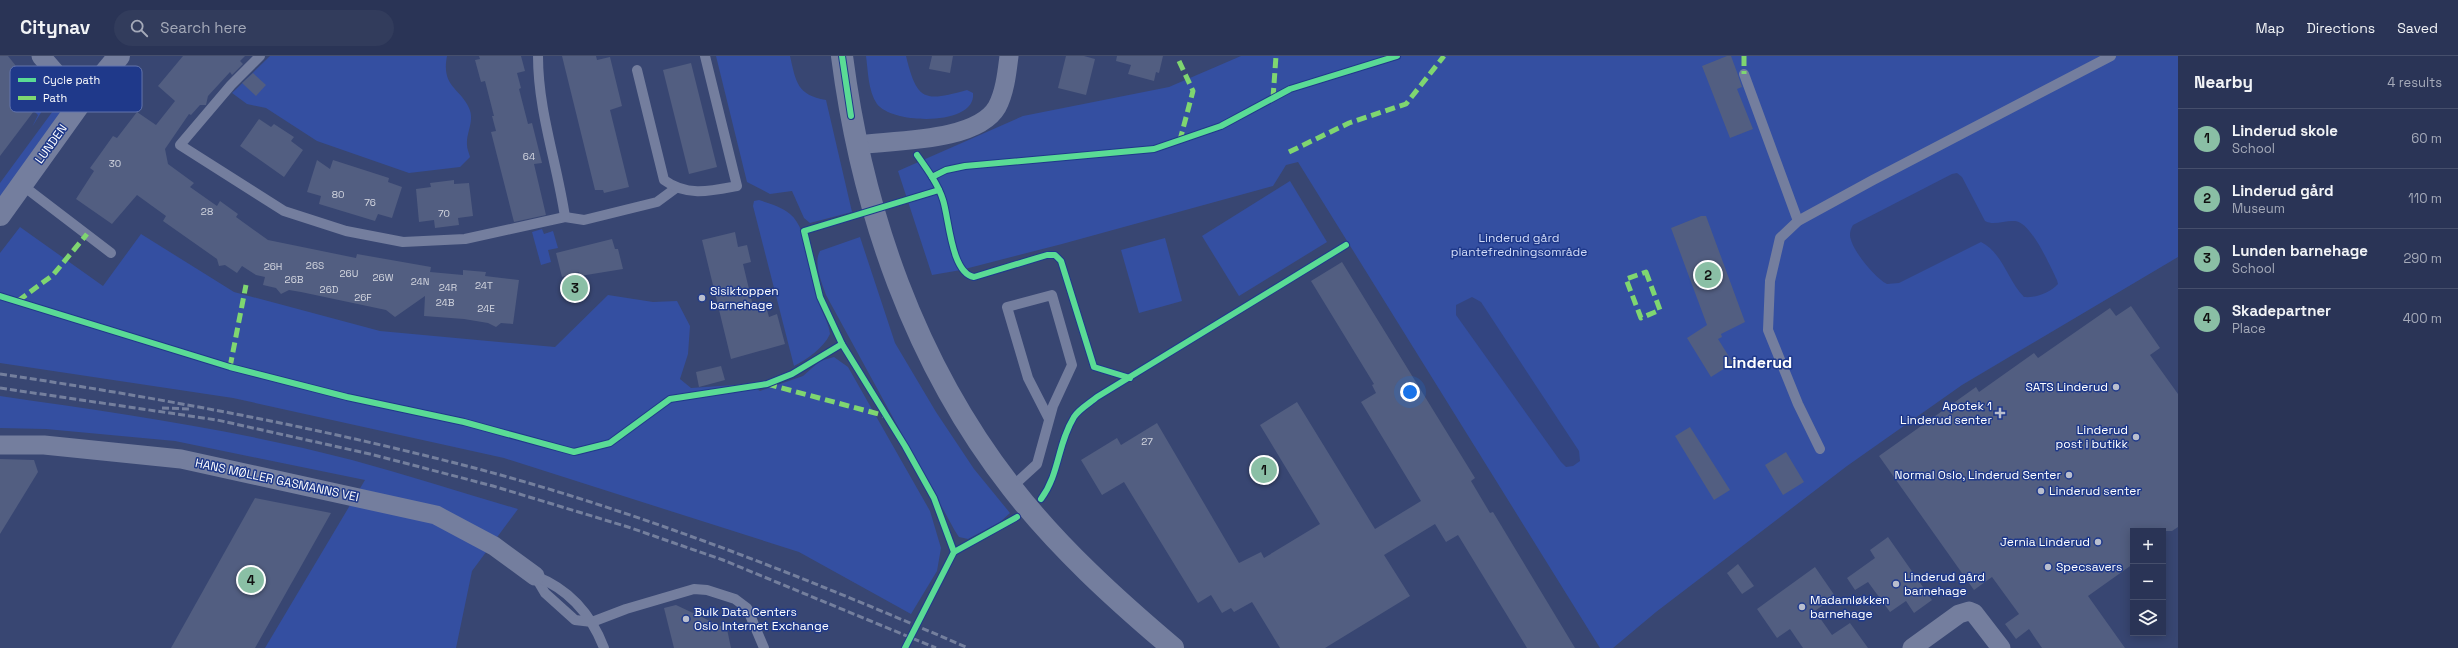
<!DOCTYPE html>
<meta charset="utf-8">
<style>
body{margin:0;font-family:"Space Grotesk",sans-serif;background:#323c5c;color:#f1f3f6}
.controls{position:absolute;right:12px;bottom:12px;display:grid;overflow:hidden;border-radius:0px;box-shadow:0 2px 10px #0003}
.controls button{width:36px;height:36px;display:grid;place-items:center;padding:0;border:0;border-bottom:1px solid #464f6c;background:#2a3456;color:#f1f3f6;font:20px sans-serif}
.you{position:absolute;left:1410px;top:336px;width:14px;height:14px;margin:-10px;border:3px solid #fff;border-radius:50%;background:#1a73e8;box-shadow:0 0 0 6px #1a73e833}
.badge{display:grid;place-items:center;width:26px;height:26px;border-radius:50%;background:#8abfa5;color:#111;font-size:13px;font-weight:700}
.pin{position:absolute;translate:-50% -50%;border:2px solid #fff;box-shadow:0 1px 4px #0006}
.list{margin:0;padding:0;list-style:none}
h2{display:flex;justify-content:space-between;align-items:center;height:52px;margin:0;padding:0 16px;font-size:17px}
h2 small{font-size:13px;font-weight:400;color:#a5aab9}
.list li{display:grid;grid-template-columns:26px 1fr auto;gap:12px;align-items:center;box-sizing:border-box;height:60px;padding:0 16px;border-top:1px solid #464f6c}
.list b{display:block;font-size:15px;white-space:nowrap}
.list p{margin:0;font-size:13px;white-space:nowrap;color:#a5aab9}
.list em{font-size:13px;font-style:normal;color:#a5aab9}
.icon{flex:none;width:22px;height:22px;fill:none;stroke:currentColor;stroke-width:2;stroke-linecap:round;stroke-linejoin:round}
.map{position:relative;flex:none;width:2178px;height:592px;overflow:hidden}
header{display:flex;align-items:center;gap:24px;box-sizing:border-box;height:56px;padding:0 20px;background:#2a3456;border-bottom:1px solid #464f6c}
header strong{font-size:19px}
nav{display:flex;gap:22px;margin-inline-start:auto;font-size:14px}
.search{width:280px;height:36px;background:#323c5c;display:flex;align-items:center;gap:10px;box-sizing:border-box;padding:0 14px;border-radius:22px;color:#a5aab9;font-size:15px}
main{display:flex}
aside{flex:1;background:#2a3456}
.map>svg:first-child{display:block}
.green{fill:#344fa1}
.water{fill:#334581}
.building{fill:#525e81}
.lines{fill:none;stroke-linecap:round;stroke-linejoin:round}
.service{stroke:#747e9e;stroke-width:10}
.minor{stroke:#747e9e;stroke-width:19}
.tertiary{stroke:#747e9e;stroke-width:22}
.rail{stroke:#747f9d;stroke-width:3;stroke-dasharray:7 3;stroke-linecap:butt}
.quiet{stroke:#7fd670;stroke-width:5;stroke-dasharray:10 5;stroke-linecap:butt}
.cycleway-casing{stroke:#1f398a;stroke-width:8}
.cycleway{stroke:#5adb95;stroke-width:6}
.poi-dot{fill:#b9bece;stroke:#1f398a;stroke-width:1.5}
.labels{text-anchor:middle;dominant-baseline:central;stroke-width:3;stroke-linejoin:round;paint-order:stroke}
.number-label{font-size:10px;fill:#d4d7e0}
.street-label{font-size:12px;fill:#fff;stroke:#1f398a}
.park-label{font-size:12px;fill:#d0daf8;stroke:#1f398a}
.poi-label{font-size:12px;fill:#fff;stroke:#1f398a;text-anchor:start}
.district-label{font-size:16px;font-weight:bold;fill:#fff;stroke:#1f398a}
.key{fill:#1f398a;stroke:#6274ad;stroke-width:1}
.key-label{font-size:11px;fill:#fff}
</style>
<header>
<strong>Citynav</strong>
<div class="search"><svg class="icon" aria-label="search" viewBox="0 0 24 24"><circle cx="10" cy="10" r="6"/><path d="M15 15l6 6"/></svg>Search here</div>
<nav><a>Map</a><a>Directions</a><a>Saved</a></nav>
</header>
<main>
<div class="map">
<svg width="2178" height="592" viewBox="0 0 2178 592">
<rect width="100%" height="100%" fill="#384672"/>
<g class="green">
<path d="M 270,0 L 447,0 C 441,31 460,32 469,52 C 475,65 466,76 467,89 C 467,93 469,97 470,101 L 460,111 L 409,117 L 317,85 L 266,52 L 247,48 L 232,37 Z"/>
<path d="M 716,0 L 790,0 C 796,26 797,39 826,44 L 852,156 L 810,167 L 804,162 L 792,135 L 770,138 L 747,126 Z"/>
<path d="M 866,0 L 906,0 C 917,45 924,46 967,34 L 973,37 C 977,70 893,69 877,48 C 868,35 868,14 866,0 Z"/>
<path d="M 1241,0 L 2178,0 L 2178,201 L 1962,329 L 1847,410 L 1656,556 L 1613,592 L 1600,592 L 1298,106 L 1286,109 L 1273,130 L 1062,188 L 961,214 L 932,219 L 898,115 L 1023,60 L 1169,31 Z"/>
<path d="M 26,14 L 42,35 L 47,47 L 32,71 L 38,59 L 34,55 L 40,47 L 40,42 L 21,18 Z"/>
<path d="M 61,44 L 63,53 L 0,145 L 0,127 Z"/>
<path d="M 1290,125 L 1327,186 L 1239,240 L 1202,180 Z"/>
<path d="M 759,144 C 769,147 782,151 790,158 C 810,174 810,226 820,250 C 824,260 829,268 830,278 C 823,293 807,303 794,310 L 753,150 L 754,145 Z"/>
<path d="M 20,171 L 103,230 L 141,178 L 234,236 L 380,275 L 555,291 L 608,239 L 653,246 L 677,245 L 690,270 L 688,298 L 680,323 L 691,332 L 749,328 L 760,335 L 803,320 L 820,305 L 834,301 L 848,311 L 930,455 L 941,492 L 937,515 L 911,558 L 799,496 L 504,402 L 233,342 L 0,307 L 0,197 Z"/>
<path d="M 542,173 L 544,178 L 553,175 L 558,192 L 548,194 L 551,206 L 541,209 L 532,176 Z"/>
<path d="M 860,181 L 895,287 L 936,356 L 974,413 L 1010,457 L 1000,466 L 968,483 L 959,481 L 955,475 L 826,239 C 822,227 813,207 820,195 Z"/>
<path d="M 1165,182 L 1182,245 L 1139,257 L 1121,194 Z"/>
<path d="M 0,340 C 118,357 237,374 352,404 C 408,419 463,437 518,453 L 472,515 L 456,592 L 265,592 L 365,424 L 175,385 L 46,373 L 0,372 Z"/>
</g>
<g class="water">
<path d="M 1957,117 L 1962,121 L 1985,165 C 1994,170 2005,164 2015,165 C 2031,166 2050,210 2057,224 L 2058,228 C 2050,237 2036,242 2024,241 C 2008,225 2002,196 1981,186 L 1899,227 L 1887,228 C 1876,223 1854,196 1851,184 C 1849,179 1850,174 1853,169 L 1952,118 Z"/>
<path d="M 1472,241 L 1481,246 L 1579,395 L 1580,405 L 1573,410 L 1566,411 L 1561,406 L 1456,259 L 1456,249 Z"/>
</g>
<g class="building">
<path d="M 0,0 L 8,0 L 35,34 L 40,47 L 0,100 Z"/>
<path d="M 183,0 L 245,0 L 240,5 L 243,8 L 232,19 L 230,16 L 208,40 L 206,49 L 200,49 L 191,59 L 189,58 L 165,93 L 168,108 L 194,127 L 190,131 L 217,150 L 220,145 L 238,158 L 236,161 L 268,184 L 356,202 L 357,198 L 431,211 L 430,216 L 463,219 L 463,214 L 486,216 L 485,220 L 519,224 L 513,268 L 501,267 L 496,271 L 488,267 L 464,263 L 424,260 L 425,240 L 395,261 L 386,254 L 301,236 L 289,234 L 281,238 L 276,232 L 263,229 L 265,221 L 256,219 L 242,210 L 237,217 L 225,209 L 219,210 L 217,203 L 163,165 L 166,160 L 137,139 L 112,168 L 76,143 L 94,115 L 90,112 L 98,101 L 113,80 L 117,82 L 137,56 L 156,69 L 175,45 L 158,30 Z"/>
<path d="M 479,0 L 521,0 L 525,15 L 517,17 L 521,32 L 519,33 L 528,68 L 532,67 L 542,107 L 534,108 L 546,159 L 514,166 L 491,76 L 496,75 L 492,60 L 494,60 L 485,25 L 481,26 L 475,4 L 480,3 Z"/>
<path d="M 562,0 L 596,0 L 597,4 L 610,1 L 622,50 L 610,54 L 629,131 L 604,137 L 603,134 L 595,134 Z"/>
<path d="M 932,0 L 953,0 L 950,17 L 929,13 Z"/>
<path d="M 1066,0 L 1084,0 L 1095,3 L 1086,39 L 1058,32 Z"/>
<path d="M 1117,0 L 1163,0 L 1159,17 L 1156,16 L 1154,25 L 1128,18 L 1131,9 L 1116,5 Z"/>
<path d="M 1727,0 L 1731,0 L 1738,19 L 1742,31 L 1737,33 L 1753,73 L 1730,82 L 1702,10 Z"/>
<path d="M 691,7 L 717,111 L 689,118 L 663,14 Z"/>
<path d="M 253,17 L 266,29 L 256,40 L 242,27 Z"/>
<path d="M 259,63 L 271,71 L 274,68 L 294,81 L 291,85 L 303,94 L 284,121 L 240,90 Z"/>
<path d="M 317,104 L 330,113 L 333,104 L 389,122 L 388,126 L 402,131 L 392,162 L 378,158 L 375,165 L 319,148 L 321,140 L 307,136 Z"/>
<path d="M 454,124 L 454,128 L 469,127 L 473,160 L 458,162 L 459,169 L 435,172 L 434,164 L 419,166 L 416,133 L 431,131 L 430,127 Z"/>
<path d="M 1701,160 L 1706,160 L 1745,266 L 1721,278 L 1722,281 L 1718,283 L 1733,307 L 1711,321 L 1687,282 L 1707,269 L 1671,172 Z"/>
<path d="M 735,176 L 738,191 L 747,189 L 751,206 L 743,208 L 753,250 L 765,247 L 769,261 L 777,258 L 785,288 L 731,303 L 702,184 Z"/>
<path d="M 612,183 L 615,193 L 618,193 L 623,213 L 580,220 L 579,216 L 562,221 L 556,197 Z"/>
<path d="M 1342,206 L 1475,422 L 1471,425 L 1490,457 L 1493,456 L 1575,592 L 1527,592 L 1458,479 L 1446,486 L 1435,468 L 1384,499 L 1410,540 L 1325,592 L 1280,592 L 1252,546 L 1234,556 L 1231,552 L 1222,557 L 1211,539 L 1198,547 L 1124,426 L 1102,439 L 1081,404 L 1117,382 L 1121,389 L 1157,367 L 1239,507 L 1261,496 L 1264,502 L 1320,468 L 1260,369 L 1297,346 L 1375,473 L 1421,445 L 1361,346 L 1376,337 L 1372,329 L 1374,328 L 1311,225 Z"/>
<path d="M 2131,250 L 2160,292 L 2150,299 L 2178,338 L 2178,471 L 2172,475 L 2133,475 L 2133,508 L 2088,540 L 2125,592 L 2042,592 L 2029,573 L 2016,583 L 2005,568 L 2019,558 L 1992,521 L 1974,534 L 1879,400 L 1976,331 L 1979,336 L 2034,297 L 2038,302 L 2110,252 L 2116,260 Z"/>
<path d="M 721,310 L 725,324 L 699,331 L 696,316 Z"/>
<path d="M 1690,371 L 1730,434 L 1714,444 L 1675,380 Z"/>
<path d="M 1786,396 L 1804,426 L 1783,439 L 1765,409 Z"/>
<path d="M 0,403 L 34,404 L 38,416 L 0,478 Z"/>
<path d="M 255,442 L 331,457 L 255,592 L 171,592 Z"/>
<path d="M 1888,481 L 1932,544 L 1914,557 L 1906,545 L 1890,556 L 1868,526 L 1855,534 L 1847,522 L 1875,502 L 1870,494 Z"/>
<path d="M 1738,508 L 1754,530 L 1742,538 L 1727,517 Z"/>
<path d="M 1815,511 L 1835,540 L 1815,555 L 1832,579 L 1850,567 L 1868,592 L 1803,592 L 1790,573 L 1777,582 L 1757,553 Z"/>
<path d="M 676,549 L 727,573 L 731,592 L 674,592 L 664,552 Z"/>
</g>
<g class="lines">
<g class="service">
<path d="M 260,0 L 231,29 L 180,89 L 284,155 L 346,175 L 403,186 L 465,183 L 565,161 L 584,164 L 657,146 L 676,132"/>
<path d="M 538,0 C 538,55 557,107 565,161"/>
<path d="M 637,14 L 664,124 C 687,141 711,135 737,130 L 705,0"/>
<path d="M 1744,18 L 1798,165"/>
<path d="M 22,129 L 111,197"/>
<path d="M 1820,393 L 1798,348 L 1768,274 L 1770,225 L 1780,182 L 1798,165 L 1873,124 L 2111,0"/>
<path d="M 1012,431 L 1037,408 L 1053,350 L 1072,309 L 1052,239 L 1007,251 L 1028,322 L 1049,363"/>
<path d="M 535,520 L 545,537 L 575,564 L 592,566 L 626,553 L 694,533 L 707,534 L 735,543 L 747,552 L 764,592"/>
<path d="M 535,520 C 569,533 591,558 604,592"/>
</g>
<g class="minor">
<path d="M 41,0 L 81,46"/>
<path d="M 857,89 C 894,84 977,86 997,51 C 1005,36 1007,16 1009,0"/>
<path d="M 0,389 L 44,389 L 181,403 L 436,459 L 494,490 L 535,520"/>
<path d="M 1912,592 L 1959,558 L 1969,555 L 1974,557 L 2001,592"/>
</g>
<g class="tertiary">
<path d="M 842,0 C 862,155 915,308 1012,432 C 1058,491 1115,543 1173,592"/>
<path d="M 0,159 L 81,46 L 119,0"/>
</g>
<g class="rail">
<path d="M 0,318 C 168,343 333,374 497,418 C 659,463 814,525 968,592"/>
<path d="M 0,332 L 217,364 L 370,398 L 493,430 L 628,471 L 723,504 L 936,592"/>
<path d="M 162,352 L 191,353"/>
</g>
<g class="quiet">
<path d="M 1744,0 L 1744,18"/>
<path d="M 1179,5 L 1193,35 L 1180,84"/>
<path d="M 1273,42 L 1276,0"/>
<path d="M 1289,96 L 1349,67 L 1406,48 L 1444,0"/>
<path d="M 1646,216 L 1660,254 L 1641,262 L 1626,223 Z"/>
<path d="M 18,245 L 53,219 L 87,178"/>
<path d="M 230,311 L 246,229"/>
<path d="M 767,328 L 886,360"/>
</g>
<g class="cycleway-casing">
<g id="cycleway">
<path d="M 842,0 L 851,60"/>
<path d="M 917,99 C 927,113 938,128 943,144 C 949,162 951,217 974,221 L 1047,199 L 1055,199 L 1061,205 L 1094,311 L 1130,322"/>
<path d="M 932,121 L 946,114 L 965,110 L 1154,93 L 1221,70 L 1290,33 L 1397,0"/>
<path d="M 0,240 L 230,311 L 347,341 L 464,366 L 574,396 L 610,387 L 670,343 L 767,328 L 792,318 L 842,288"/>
<path d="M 1041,443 C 1060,417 1057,389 1074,361 C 1079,353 1090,347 1097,341 L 1346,189"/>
<path d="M 954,496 L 1017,461"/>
<path d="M 905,592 L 954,496 L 934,442 L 905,390 L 842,288 L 820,241 L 804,175 L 939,134"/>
</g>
</g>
<use href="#cycleway" class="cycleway"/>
</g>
<g class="poi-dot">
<circle cx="702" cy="242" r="4"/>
<circle cx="2116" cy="331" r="4"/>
<path d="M1998 351h4v4h4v4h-4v4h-4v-4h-4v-4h4z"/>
<circle cx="2136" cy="381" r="4"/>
<circle cx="2069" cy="419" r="4"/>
<circle cx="2041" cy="435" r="4"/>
<circle cx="2098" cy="486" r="4"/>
<circle cx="2048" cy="511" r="4"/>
<circle cx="1896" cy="528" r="4"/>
<circle cx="1802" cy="551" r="4"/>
<circle cx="686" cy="563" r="4"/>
</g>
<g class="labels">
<g class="number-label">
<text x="529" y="100">64</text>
<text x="115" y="107">30</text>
<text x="338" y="138">80</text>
<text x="370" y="146">76</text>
<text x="207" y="155">28</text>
<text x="444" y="157">70</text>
<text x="315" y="209">26S</text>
<text x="273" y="210">26H</text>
<text x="349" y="217">26U</text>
<text x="383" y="221">26W</text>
<text x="294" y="223">26B</text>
<text x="420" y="225">24N</text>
<text x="484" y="229">24T</text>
<text x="448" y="231">24R</text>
<text x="329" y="233">26D</text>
<text x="363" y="241">26F</text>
<text x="445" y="246">24B</text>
<text x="486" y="252">24E</text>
<text x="1147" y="385">27</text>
</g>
<g class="street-label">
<text transform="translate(51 88) rotate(-54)">LUNDEN</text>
<text transform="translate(277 424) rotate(12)">HANS MØLLER GASMANNS VEI</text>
</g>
<g class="park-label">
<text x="1519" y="182">Linderud gård<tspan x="1519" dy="14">plantefredningsområde</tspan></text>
</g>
<g class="poi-label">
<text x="710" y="235">Sisiktoppen<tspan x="710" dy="14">barnehage</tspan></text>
<text x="2108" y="331" text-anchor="end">SATS Linderud</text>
<text x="1992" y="350" text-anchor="end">Apotek 1<tspan x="1992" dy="14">Linderud senter</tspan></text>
<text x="2128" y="374" text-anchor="end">Linderud<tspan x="2128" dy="14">post i butikk</tspan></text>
<text x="2061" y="419" text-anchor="end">Normal Oslo, Linderud Senter</text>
<text x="2049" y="435">Linderud senter</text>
<text x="2090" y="486" text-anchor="end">Jernia Linderud</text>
<text x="2056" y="511">Specsavers</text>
<text x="1904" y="521">Linderud gård<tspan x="1904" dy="14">barnehage</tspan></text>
<text x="1810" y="544">Madamløkken<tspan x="1810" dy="14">barnehage</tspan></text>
<text x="694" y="556">Bulk Data Centers<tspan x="694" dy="14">Oslo Internet Exchange</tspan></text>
</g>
<g class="district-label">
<text x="1758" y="306">Linderud</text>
</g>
</g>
<rect x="10" y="10" width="132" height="46" rx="6" class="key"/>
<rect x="18" y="22" width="18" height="4" fill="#5adb95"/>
<rect x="18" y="40" width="18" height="4" fill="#7fd670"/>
<g class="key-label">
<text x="43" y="28">Cycle path</text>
<text x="43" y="46">Path</text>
</g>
</svg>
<div class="controls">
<button>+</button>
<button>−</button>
<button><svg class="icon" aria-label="layers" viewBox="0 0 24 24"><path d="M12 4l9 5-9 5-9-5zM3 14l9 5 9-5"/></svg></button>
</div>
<div class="you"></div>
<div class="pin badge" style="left:1264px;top:414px">1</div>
<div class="pin badge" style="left:1708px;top:219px">2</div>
<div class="pin badge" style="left:575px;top:232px">3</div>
<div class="pin badge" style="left:251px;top:524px">4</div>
</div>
<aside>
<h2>Nearby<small>4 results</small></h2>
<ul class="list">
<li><span class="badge">1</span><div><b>Linderud skole</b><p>School</p></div><em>60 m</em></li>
<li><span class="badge">2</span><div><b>Linderud gård</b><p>Museum</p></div><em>110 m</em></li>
<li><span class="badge">3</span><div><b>Lunden barnehage</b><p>School</p></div><em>290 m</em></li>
<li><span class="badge">4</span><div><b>Skadepartner</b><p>Place</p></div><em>400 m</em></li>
</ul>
</aside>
</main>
